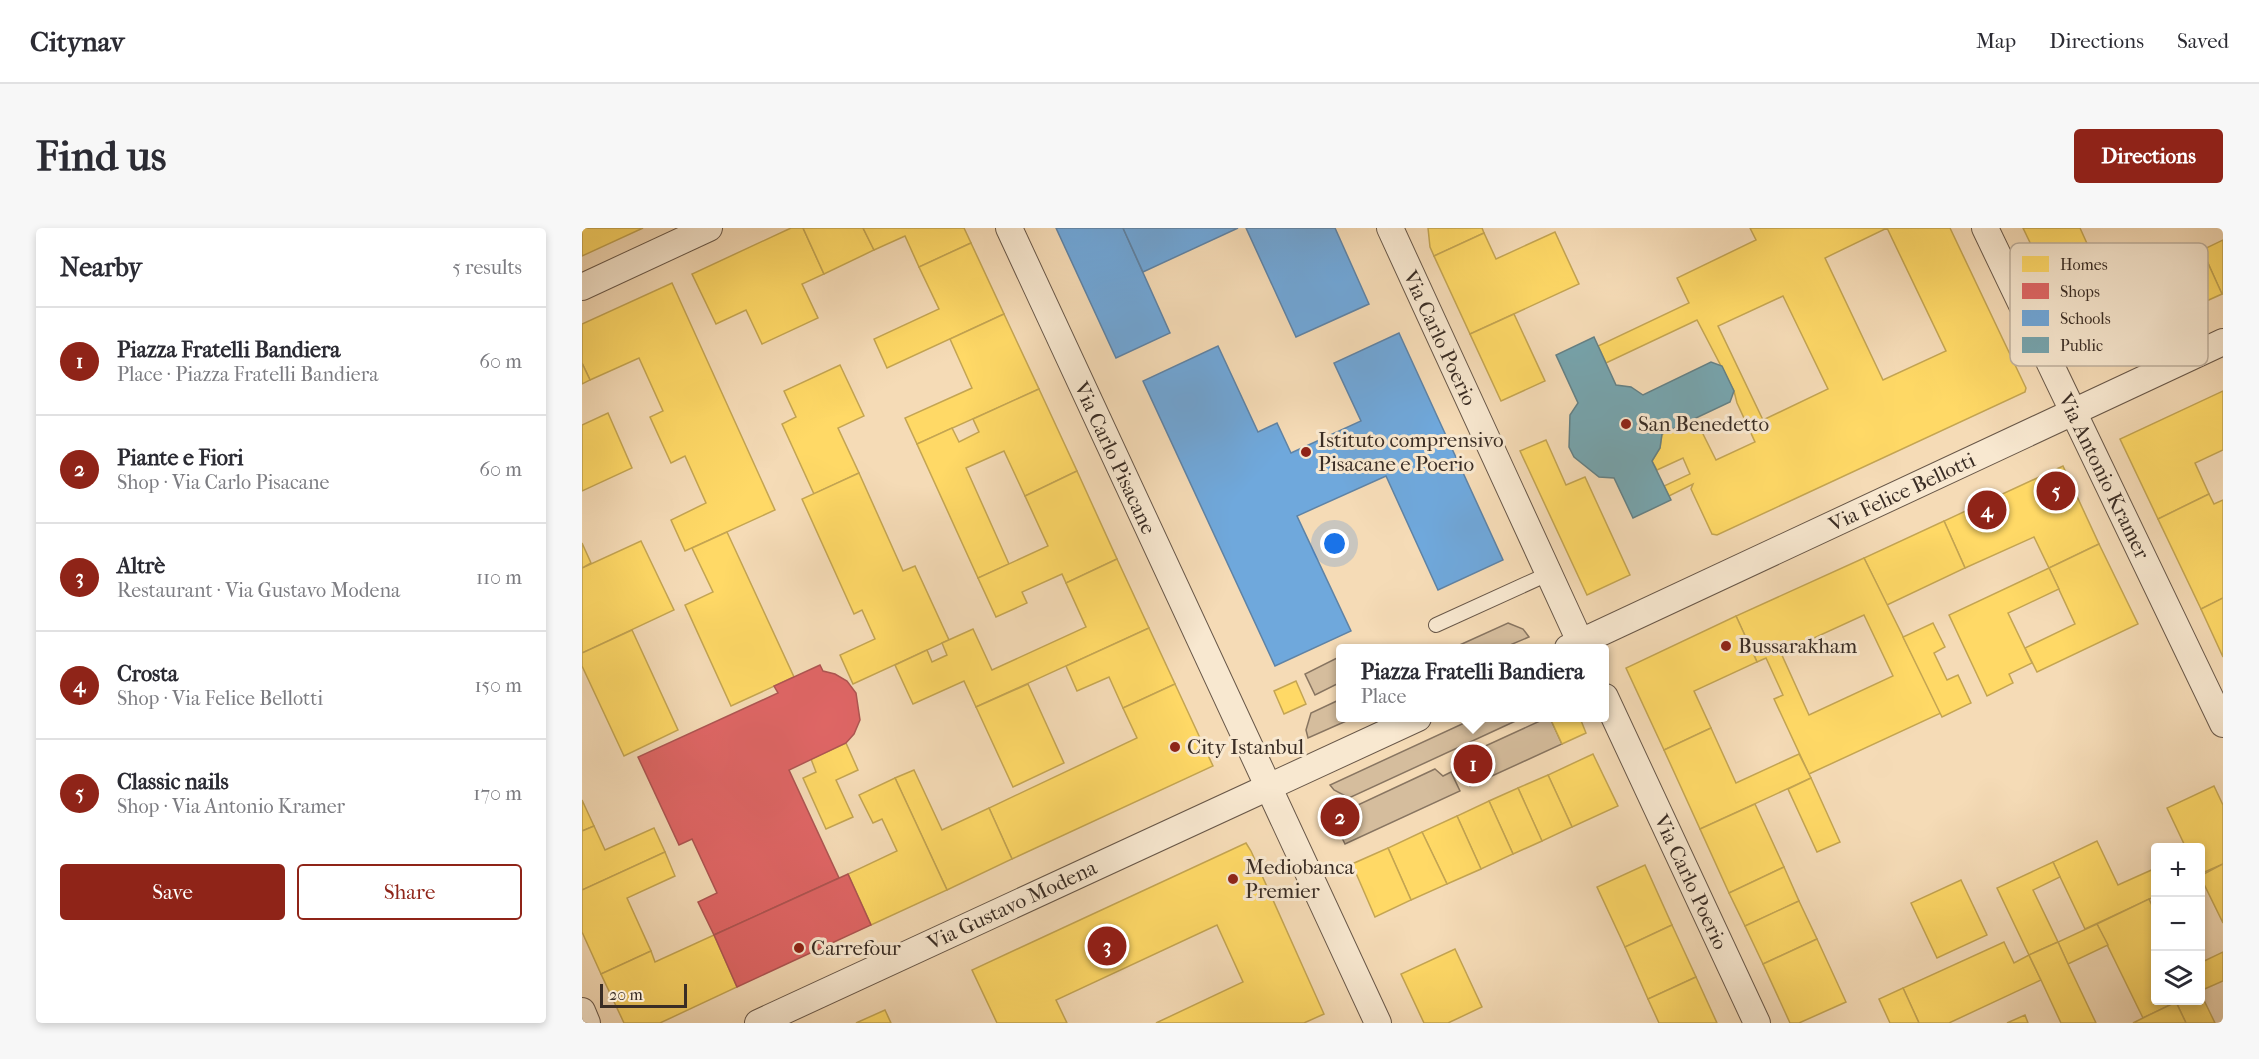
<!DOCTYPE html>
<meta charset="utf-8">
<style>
body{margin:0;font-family:"IM FELL French Canon",serif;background:#f7f7f7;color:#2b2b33}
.controls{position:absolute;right:18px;bottom:18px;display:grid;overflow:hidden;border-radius:6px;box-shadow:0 3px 9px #0003}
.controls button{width:54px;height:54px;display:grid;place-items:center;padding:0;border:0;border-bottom:2px solid #e1e1e2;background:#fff;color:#2b2b33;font:30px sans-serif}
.scale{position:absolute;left:18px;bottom:15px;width:87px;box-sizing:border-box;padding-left:6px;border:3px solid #3a2d25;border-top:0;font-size:16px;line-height:21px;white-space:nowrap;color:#3a2d25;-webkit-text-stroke:4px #f8e8d0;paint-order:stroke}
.you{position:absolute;left:753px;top:316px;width:21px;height:21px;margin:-15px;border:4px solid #fff;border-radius:50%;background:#1a73e8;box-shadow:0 0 0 9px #1a73e833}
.badge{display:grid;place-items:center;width:39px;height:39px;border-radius:50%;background:#8f2418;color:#fff;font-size:20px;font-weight:700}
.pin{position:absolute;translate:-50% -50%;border:3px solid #fff;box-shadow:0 2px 6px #0006}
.popup{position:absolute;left:754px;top:416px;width:273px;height:78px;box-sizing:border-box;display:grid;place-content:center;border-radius:6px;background:#fff;filter:drop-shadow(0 2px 4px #0005);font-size:20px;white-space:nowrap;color:#7c7c81}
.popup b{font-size:22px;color:#2b2b33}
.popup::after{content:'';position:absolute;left:50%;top:100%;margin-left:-12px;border:12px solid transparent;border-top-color:#fff}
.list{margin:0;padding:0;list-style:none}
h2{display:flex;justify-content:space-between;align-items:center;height:78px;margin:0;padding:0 24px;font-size:26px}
h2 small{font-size:20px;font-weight:400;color:#7c7c81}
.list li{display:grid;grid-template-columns:39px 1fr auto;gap:18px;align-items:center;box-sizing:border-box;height:108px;padding:0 24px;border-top:2px solid #e1e1e2}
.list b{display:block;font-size:22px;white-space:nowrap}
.list p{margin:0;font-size:20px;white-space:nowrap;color:#7c7c81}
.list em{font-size:20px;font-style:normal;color:#7c7c81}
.actions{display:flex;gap:12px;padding:18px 24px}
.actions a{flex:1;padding:14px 0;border:2px solid #8f2418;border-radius:6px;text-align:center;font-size:21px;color:#8f2418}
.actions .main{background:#8f2418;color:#fff}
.icon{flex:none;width:33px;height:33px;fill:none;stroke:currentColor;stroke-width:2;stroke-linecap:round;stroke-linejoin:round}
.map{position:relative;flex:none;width:1641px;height:795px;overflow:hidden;border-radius:6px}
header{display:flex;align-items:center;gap:36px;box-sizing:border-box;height:84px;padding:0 30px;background:#fff;border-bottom:2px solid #e1e1e2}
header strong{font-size:28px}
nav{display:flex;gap:33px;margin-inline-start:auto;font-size:21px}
.intro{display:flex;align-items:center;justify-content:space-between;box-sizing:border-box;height:144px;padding:0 36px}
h1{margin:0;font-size:42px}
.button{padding:15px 27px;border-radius:6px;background:#8f2418;color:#fff;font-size:21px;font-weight:700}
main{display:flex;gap:36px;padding:0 36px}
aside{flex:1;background:#fff;border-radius:6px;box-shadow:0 3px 9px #0003}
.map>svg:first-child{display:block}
.green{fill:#d5bd9d;stroke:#887561;stroke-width:1.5}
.homes{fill:#ffd966;stroke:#c4a552;stroke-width:1.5;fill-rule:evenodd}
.shops{fill:#e06666;stroke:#ae5552;stroke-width:1.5}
.schools{fill:#6fa8dc;stroke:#5f83a5;stroke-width:1.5}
.public{fill:#76a5af;stroke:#648186;stroke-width:1.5}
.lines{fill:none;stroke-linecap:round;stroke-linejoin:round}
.service-casing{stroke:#695849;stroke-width:16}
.minor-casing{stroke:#695849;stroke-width:28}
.service{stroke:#f8e8d0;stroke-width:14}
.minor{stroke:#f8e8d0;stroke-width:26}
.poi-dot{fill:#8f2418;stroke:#f8e8d0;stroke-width:2}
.labels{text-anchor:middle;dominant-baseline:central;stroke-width:6;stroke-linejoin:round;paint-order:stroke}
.street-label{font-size:21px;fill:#3a2d25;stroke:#f8e8d0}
.poi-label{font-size:21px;fill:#3a2d25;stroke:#f8e8d0;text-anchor:start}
.key{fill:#f8e8d0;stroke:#bfb09d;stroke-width:1.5}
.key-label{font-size:16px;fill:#3a2d25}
</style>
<header>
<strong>Citynav</strong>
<nav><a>Map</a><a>Directions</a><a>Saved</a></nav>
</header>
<div class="intro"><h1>Find us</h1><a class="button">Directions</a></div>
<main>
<aside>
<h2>Nearby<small>5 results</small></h2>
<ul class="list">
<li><span class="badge">1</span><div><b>Piazza Fratelli Bandiera</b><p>Place · Piazza Fratelli Bandiera</p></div><em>60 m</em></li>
<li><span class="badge">2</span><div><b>Piante e Fiori</b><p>Shop · Via Carlo Pisacane</p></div><em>60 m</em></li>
<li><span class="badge">3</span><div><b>Altrè</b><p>Restaurant · Via Gustavo Modena</p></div><em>110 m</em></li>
<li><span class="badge">4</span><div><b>Crosta</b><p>Shop · Via Felice Bellotti</p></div><em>150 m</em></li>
<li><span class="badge">5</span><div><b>Classic nails</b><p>Shop · Via Antonio Kramer</p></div><em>170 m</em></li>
</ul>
<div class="actions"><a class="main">Save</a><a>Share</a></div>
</aside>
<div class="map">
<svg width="1641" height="795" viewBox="0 0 1641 795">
<rect width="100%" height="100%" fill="#f5dbb6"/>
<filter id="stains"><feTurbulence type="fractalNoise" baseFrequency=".00333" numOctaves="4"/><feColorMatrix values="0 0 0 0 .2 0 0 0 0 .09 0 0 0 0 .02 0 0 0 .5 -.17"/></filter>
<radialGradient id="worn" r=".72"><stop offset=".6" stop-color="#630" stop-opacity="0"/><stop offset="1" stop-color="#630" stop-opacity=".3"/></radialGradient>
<g class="green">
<path d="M 926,395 L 941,401 L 947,409 L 921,420 L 871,420 Z"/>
<path d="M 759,428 L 759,454 L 733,467 L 723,446 Z"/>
<path d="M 759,471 L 759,490 L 771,490 L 726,510 L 724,502 L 729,485 Z"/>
<path d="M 893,490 L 940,490 L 767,570 L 752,562 L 748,557 Z"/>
<path d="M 960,492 L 969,492 L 980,516 L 888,558 L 880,539 L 888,535 L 888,525 Z"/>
<path d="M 853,541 L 861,548 L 869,544 L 878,563 L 763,616 L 750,589 Z"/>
</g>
<g class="homes">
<path d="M 0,0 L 61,0 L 0,28 Z"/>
<path d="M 209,0 L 221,0 L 242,46 L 220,56 L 236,90 L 180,116 L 164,82 L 134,96 L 110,46 Z"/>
<path d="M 221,0 L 281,0 L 292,22 L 242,46 Z"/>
<path d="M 281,0 L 382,0 L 389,15 L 337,39 L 323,8 L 292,22 Z"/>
<path d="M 846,0 L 900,0 L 902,5 L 852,28 L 848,19 Z"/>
<path d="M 1168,0 L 1368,0 L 1444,160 L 1443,164 L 1135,307 L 1130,306 L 1109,261 L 1111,256 L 1087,268 L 1082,258 L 1108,246 L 1101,230 L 1075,242 L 1070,233 L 1078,220 L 1080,206 L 1113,190 L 1134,232 L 1173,214 L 1155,175 L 1152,163 L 1115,92 L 1024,135 L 1016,118 L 1107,75 L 1095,50 L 1174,12 ZM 1305,0 L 1364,123 L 1301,152 L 1243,30 ZM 1201,68 L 1246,161 L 1181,192 L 1136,98 Z"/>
<path d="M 1441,0 L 1498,0 L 1512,31 L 1466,52 Z"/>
<path d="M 973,4 L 997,56 L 888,106 L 852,28 L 902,5 L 914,31 Z"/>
<path d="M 1641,12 L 1641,66 L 1640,66 L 1620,22 Z"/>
<path d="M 389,15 L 422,86 L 305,140 L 292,111 L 357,81 L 337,39 Z"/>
<path d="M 1620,22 L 1640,66 L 1502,128 L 1466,52 L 1512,31 L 1528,64 Z"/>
<path d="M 90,55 L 193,282 L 103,323 L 89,292 L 124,275 L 103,228 L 89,235 L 68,189 L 81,183 L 57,130 L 8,152 L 0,135 L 0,96 Z"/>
<path d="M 422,86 L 457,161 L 335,216 L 323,190 L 390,160 L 368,111 Z"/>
<path d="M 932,86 L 963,153 L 919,173 L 888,106 Z"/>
<path d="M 0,135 L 8,152 L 0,156 Z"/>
<path d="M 258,137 L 282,188 L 256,200 L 277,245 L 232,266 L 200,196 L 214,189 L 202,163 Z"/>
<path d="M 457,161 L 495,243 L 443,268 L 422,223 L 384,240 L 427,336 L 396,350 L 335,216 L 370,200 L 377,214 L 397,204 L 391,191 Z"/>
<path d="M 1641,163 L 1641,222 L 1613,235 L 1627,266 L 1576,291 L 1538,211 Z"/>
<path d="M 26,185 L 50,240 L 0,263 L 0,197 Z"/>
<path d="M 964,212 L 984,257 L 1003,249 L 1048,347 L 1005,367 L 938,223 Z"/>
<path d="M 1481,238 L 1517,316 L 1467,340 L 1452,309 L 1383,340 L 1362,293 Z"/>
<path d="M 495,243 L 535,331 L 484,355 L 480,346 L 440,364 L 445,375 L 414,389 L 396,350 L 466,318 L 443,268 Z"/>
<path d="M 277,245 L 321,343 L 333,338 L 367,412 L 271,456 L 258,427 L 293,411 L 280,382 L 272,386 L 220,271 Z"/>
<path d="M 1627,266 L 1632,276 L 1641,272 L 1641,370 L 1619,381 L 1576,291 Z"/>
<path d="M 1362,293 L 1383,340 L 1305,377 L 1282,330 Z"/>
<path d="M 145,304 L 212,449 L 149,478 L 103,377 L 131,364 L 110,320 Z"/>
<path d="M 59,313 L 92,382 L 0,425 L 0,340 Z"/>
<path d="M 0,315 L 9,335 L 0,340 Z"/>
<path d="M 1517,316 L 1556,396 L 1455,444 L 1443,420 L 1493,396 L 1467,340 Z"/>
<path d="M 1282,330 L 1359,485 L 1227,546 L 1192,471 L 1201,467 L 1184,430 L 1175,434 L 1154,388 ZM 1282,387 L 1311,448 L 1227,487 L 1199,425 Z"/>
<path d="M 535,331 L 567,400 L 394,479 L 382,453 L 331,476 L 313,437 L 345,422 L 350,434 L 365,427 L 360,415 L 391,401 L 410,442 L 504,399 L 484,355 Z"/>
<path d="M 1467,340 L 1477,361 L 1426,385 L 1450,435 L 1427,446 L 1431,455 L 1405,468 L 1367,387 Z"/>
<path d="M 1641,370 L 1641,429 L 1619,381 Z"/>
<path d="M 1154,388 L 1175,434 L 1112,463 L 1129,500 L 1082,522 L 1044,440 Z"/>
<path d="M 1351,395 L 1363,419 L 1352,425 L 1365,452 L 1376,447 L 1389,475 L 1360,489 L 1321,409 Z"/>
<path d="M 567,400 L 593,456 L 541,480 L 527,449 L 495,463 L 484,438 Z"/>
<path d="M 50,402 L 96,502 L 42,528 L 0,438 L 0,425 Z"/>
<path d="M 714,453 L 724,476 L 702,486 L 692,463 Z"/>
<path d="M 446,456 L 482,535 L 431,559 L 394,479 Z"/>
<path d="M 593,456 L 631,538 L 430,631 L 407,580 L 555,510 L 541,480 Z"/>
<path d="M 975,490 L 998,490 L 1004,505 L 980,516 L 969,492 Z"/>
<path d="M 1129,500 L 1154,555 L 1217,526 L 1229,550 L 1118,601 L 1082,522 Z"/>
<path d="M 264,515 L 276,542 L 254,552 L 271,589 L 244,601 L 221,550 L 234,544 L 229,531 Z"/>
<path d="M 1011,526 L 1036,578 L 990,599 L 966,547 Z"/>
<path d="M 332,542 L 360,602 L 407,580 L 430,631 L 365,662 L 313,550 Z"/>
<path d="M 966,547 L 990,599 L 960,613 L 936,560 Z"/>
<path d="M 313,550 L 365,662 L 289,697 L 266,646 L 315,623 L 300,591 L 291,595 L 277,567 Z"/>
<path d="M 1229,550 L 1258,614 L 1235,624 L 1206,561 Z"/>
<path d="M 1632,558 L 1641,577 L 1641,636 L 1618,646 L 1618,620 L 1604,620 L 1585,580 Z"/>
<path d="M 936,560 L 960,613 L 931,626 L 907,573 Z"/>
<path d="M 0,572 L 12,598 L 0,603 Z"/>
<path d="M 907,573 L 931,626 L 899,641 L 875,588 Z"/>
<path d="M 1173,576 L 1202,639 L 1147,665 L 1118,601 Z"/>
<path d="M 875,588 L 899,641 L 865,656 L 840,604 Z"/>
<path d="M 12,598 L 23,622 L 72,600 L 83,624 L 0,662 L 0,603 Z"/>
<path d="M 840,604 L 865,656 L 829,672 L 806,620 Z"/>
<path d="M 1515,613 L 1536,657 L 1574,640 L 1574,668 L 1503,701 L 1471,634 Z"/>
<path d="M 664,615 L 669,623 L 742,786 L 722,795 L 574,795 L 661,754 L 635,697 L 474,772 L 485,795 L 415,795 L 390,742 Z"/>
<path d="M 806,620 L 829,672 L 793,689 L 770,636 Z"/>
<path d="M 83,624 L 93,648 L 45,670 L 69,723 L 19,746 L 0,704 L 0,662 Z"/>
<path d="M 1471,634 L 1478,649 L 1451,662 L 1476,714 L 1447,727 L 1415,660 Z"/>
<path d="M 1641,636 L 1641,695 L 1618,648 Z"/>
<path d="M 1063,637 L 1090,697 L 1043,719 L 1015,659 Z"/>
<path d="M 1202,639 L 1217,673 L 1163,698 L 1147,665 Z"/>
<path d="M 1379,652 L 1405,707 L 1355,730 L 1329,675 Z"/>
<path d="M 1567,671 L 1574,686 L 1574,772 L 1599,772 L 1561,790 L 1515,696 Z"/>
<path d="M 1217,673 L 1235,711 L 1181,736 L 1163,698 Z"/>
<path d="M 1515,696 L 1526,717 L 1486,736 L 1476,714 Z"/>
<path d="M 1090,697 L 1114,749 L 1066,771 L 1043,719 Z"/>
<path d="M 132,707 L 155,759 L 78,795 L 42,795 L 19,746 L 69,723 L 73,734 Z"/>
<path d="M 1235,711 L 1264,774 L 1217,795 L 1208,795 L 1181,736 Z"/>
<path d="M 1422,714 L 1432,735 L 1447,727 L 1459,752 L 1367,795 L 1337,795 L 1321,760 Z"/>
<path d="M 1476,714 L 1486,736 L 1514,795 L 1479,795 L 1459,752 L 1447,727 Z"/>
<path d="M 873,721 L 900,779 L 866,795 L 842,795 L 819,746 Z"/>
<path d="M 1641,724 L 1641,753 L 1618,763 L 1618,735 Z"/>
<path d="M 1114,749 L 1135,795 L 1077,795 L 1066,771 Z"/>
<path d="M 1321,760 L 1337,795 L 1308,795 L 1297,771 Z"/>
<path d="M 1618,764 L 1633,795 L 1604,795 L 1594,774 L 1618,772 Z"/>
<path d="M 1594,774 L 1604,795 L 1551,795 L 1561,790 Z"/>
<path d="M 303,782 L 309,795 L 274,795 Z"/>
<path d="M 1443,787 L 1446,795 L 1425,795 Z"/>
</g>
<g class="shops">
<path d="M 238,437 L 241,443 L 253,446 L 265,453 L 274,465 L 278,492 L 272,506 L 264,515 L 207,542 L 257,650 L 132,707 L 116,674 L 135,665 L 110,611 L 97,617 L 56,529 L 196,465 L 192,458 Z"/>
<path d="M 266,646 L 289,697 L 155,759 L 132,707 Z"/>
</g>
<g class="schools">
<path d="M 474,0 L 541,0 L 588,105 L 534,130 Z"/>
<path d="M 541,0 L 656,0 L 561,44 Z"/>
<path d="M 664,0 L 753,0 L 787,76 L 714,109 Z"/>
<path d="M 817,105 L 921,332 L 856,362 L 804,248 L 715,288 L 769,403 L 693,438 L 561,153 L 636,118 L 676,204 L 695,195 L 709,225 L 779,193 L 752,135 Z"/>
</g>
<path class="public" d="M 1012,109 L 1034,157 L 1049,159 L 1061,167 L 1129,134 L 1140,138 L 1152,163 L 1148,174 L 1080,206 L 1078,220 L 1070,233 L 1089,272 L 1051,290 L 1032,250 L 1017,249 L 992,229 L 987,219 L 988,187 L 996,175 L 974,127 Z"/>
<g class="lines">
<g class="service-casing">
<path id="service" d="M 854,397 L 966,346"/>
</g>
<g class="minor-casing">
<g id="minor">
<path d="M 427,0 L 796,795"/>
<path d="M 808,0 L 1001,420"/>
<path d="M 1403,0 L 1641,496"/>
<path d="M 0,59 L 127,0"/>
<path d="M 986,420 L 1641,114"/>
<path d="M 1023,469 L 1175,795"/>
<path d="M 0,783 L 5,795"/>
<path d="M 176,795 L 836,490"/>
</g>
</g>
<use href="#service" class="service"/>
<use href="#minor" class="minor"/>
</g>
<g class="poi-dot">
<circle cx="1044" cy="196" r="6"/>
<circle cx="724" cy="224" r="6"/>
<circle cx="1144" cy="418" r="6"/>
<circle cx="593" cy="519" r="6"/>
<circle cx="651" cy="651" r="6"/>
<circle cx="217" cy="720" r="6"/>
</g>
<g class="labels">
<g class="street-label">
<text transform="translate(858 110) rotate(65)">Via Carlo Poerio</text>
<text transform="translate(533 230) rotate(65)">Via Carlo Pisacane</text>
<text transform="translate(1522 248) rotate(64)">Via Antonio Kramer</text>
<text transform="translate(1320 264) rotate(-25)">Via Felice Bellotti</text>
<text transform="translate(1109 654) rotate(65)">Via Carlo Poerio</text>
<text transform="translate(430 677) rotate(-25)">Via Gustavo Modena</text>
</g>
<g class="poi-label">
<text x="1056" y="196">San Benedetto</text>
<text x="736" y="212">Istituto comprensivo<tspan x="736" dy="24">Pisacane e Poerio</tspan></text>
<text x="1156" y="418">Bussarakham</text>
<text x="605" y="519">City Istanbul</text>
<text x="663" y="639">Mediobanca<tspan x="663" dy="24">Premier</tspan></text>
<text x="229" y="720">Carrefour</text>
</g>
</g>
<rect x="1428" y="15" width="198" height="123" rx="9" class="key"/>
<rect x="1440" y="28" width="27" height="16" fill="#ffd966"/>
<rect x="1440" y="55" width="27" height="16" fill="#e06666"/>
<rect x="1440" y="82" width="27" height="16" fill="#6fa8dc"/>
<rect x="1440" y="109" width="27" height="16" fill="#76a5af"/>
<g class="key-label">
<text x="1478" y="42">Homes</text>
<text x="1478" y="69">Shops</text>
<text x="1478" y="96">Schools</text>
<text x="1478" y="123">Public</text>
</g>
<rect width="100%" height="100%" filter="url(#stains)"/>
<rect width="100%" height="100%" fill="url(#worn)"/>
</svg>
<div class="controls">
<button>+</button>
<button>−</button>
<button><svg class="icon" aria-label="layers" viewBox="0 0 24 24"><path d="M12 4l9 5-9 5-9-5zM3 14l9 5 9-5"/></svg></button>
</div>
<div class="scale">20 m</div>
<div class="you"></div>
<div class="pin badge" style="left:891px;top:536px">1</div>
<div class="popup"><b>Piazza Fratelli Bandiera</b>Place</div>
<div class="pin badge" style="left:758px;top:589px">2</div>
<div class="pin badge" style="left:525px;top:718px">3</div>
<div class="pin badge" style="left:1405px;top:282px">4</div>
<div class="pin badge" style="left:1474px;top:263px">5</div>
</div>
</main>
